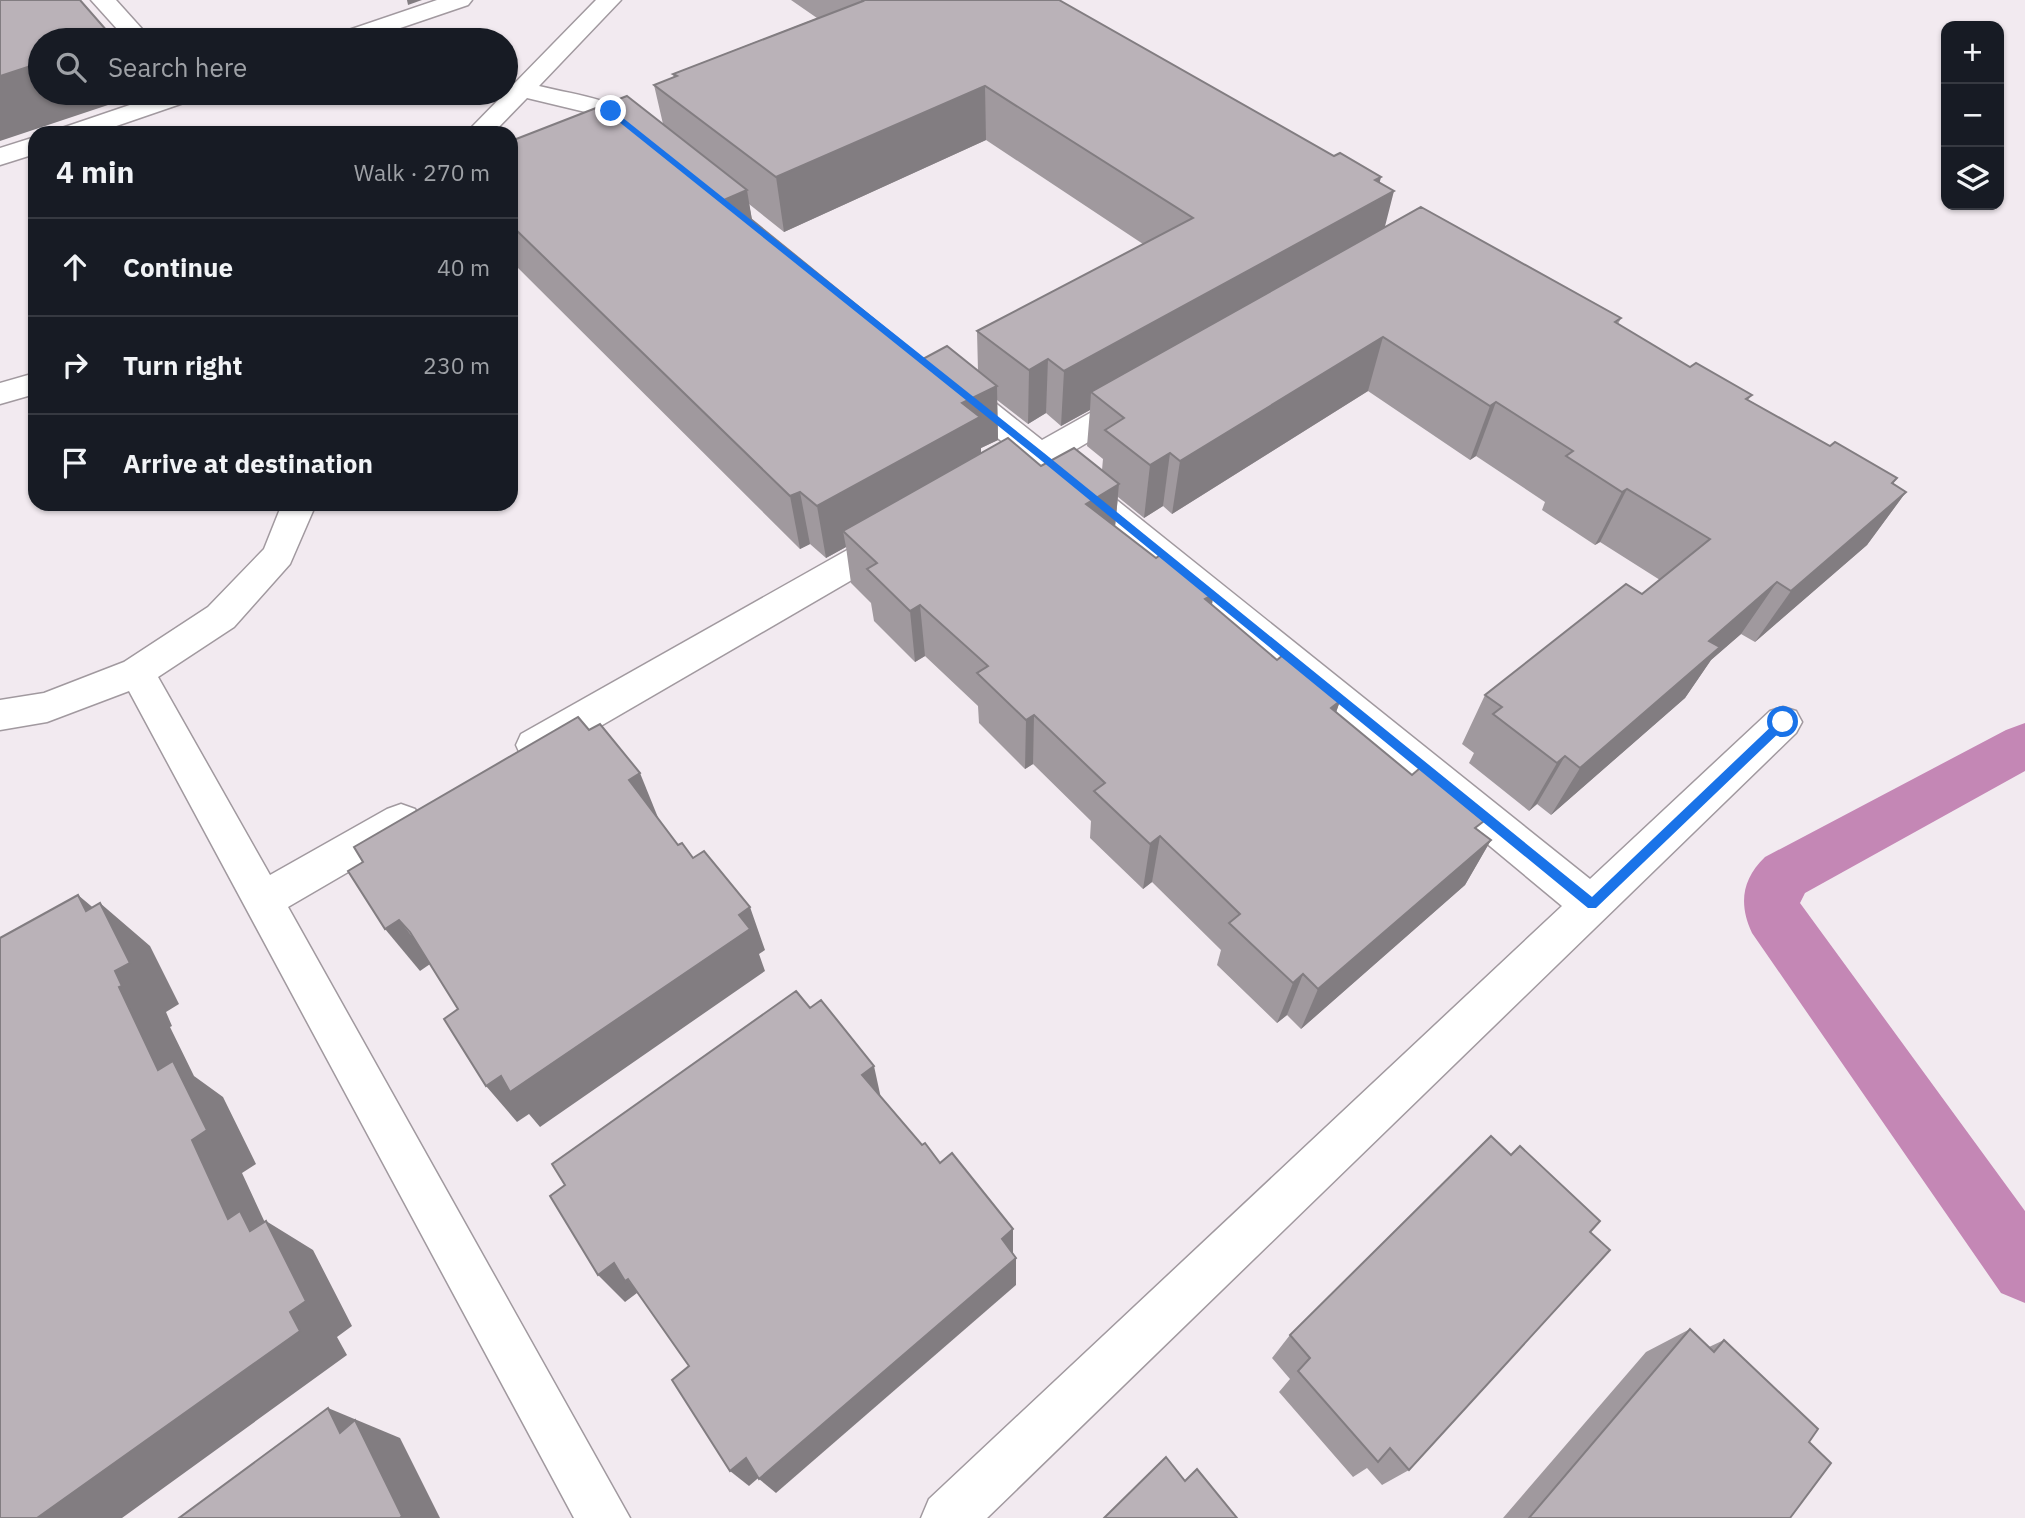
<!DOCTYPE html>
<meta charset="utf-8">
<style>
body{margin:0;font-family:"IBM Plex Sans",sans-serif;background:#20242c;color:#f1f3f6}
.controls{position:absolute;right:21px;top:21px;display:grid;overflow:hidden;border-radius:14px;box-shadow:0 2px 5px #0004}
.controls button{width:63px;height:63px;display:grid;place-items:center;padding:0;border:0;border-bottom:2px solid #363941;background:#171b24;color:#f1f3f6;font:35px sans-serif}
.stop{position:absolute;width:21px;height:21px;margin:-16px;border:5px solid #1a73e8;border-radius:50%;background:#fff}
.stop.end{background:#1a73e8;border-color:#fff;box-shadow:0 2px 7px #0008}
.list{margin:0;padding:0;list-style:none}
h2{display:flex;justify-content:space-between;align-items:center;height:91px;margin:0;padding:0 28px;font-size:30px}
h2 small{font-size:23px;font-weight:400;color:#9ea1a6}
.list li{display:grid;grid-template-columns:46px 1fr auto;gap:21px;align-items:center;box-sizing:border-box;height:98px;padding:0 28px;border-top:2px solid #363941}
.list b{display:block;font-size:26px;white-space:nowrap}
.list em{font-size:23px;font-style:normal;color:#9ea1a6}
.icon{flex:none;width:38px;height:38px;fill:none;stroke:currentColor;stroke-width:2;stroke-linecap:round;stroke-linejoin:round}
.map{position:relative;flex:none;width:2025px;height:1518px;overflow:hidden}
.search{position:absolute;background:#171b24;box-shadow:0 2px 5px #0004;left:28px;top:28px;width:490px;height:77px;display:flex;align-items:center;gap:18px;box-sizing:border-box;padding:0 24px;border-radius:38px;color:#9ea1a6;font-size:26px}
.panel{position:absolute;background:#171b24;box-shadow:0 2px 5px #0004;left:28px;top:126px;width:490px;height:385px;border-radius:21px}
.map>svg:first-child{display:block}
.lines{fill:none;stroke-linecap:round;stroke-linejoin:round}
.canal{fill:#c487b5;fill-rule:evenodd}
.street-casing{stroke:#a1999f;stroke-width:3}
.street{fill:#fff;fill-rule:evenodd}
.wall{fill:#a0999e;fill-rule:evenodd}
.shaded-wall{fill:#827d81}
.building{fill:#bab2b8;stroke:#827d81;stroke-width:2}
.route{fill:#1a73e8}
</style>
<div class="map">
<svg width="2025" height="1518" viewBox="0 0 2025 1518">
<rect width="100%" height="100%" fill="#f2eaf0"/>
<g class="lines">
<path class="canal" d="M 2025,723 L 2025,771 L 1805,893 L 1800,903 L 2025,1211 L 2025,1303 L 2001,1293 L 1752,933 C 1739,905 1741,880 1765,857 L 2006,730 Z"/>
<g class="street-casing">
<g id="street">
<path d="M 91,0 L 116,0 L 152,40 L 127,40 Z"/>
<path d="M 437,0 L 472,0 L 468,5 L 365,40 L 330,40 L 334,35 Z"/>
<path d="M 596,0 L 621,0 L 539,86 C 578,96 629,99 654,135 L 650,140 L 632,140 L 602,116 L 527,98 L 493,133 L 466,133 Z"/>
<path d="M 165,93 L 201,93 L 198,98 L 96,133 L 58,133 L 62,128 Z"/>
<path d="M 35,137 L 35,154 L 0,165 L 0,148 Z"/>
<path d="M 35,373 L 35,394 L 0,404 L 0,383 Z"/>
<path d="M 958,379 L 969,382 L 1042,440 L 1122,395 L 1133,392 L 1144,395 L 1149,402 L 1144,409 L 1063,457 L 1590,879 L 1770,711 L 1783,707 L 1796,711 L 1802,722 L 1796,733 L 987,1518 L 921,1518 L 929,1499 L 1562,906 L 1038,471 C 1018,482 999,500 976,493 L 972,485 L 976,477 L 1017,454 L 947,396 L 943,389 L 947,382 Z"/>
<path d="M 282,504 L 316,504 L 290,564 L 234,627 L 158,677 L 270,875 L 387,809 L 401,804 L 415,809 L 421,821 L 415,833 L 288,907 L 630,1518 L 574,1518 L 129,691 L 47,722 L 0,730 L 0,700 L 44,693 L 124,662 L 208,607 L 264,549 Z"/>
<path d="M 893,528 L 905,531 L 910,540 L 905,549 L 549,756 L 535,761 L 521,756 L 516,745 L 521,734 L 881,531 Z"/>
</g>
</g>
<use href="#street" class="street"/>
</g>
<g class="wall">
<path d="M 791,0 L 1059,0 L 1380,183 L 1385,227 L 1621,318 L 1618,324 L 1690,367 L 1752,395 L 1748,400 L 1830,446 L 1897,478 L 1893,484 L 1906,492 L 1867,545 L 1755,642 L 1741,634 L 1711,660 L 1685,698 L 1551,815 L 1537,804 L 1529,811 L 1469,763 L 1474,753 L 1462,744 L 1485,695 L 1642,594 L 1660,580 L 1600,542 L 1595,545 L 1542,510 L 1545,502 L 1476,456 L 1470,460 L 1368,391 L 1172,514 L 1163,506 L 1144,518 L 1118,497 L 1115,527 L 1211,605 L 1277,660 L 1340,701 L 1336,712 L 1491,840 L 1465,885 L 1301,1029 L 1287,1015 L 1277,1023 L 1217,965 L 1221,950 L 1152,882 L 1143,889 L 1090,838 L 1091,821 L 1033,764 L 1025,769 L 979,723 L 978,706 L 925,656 L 915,662 L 874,621 L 871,603 L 851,583 L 846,547 L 826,558 L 810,544 L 800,549 L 511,261 L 511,141 L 663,124 L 654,85 L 674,78 L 673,74 L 817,18 ZM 986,140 L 1143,244 L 977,331 L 978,371 L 923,359 L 752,220 L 749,204 L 784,232 ZM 997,400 L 1028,424 L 1046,413 L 1061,426 L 1090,410 L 1087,446 L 1103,459 L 1102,470 L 1041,466 L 981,453 L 981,448 L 998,440 Z"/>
<path d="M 1590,1232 L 1409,1470 L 1382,1485 L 1367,1468 L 1353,1477 L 1279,1392 L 1290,1379 L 1272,1358 L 1290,1335 Z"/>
<path d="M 1690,1329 L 1709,1347 L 1724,1340 L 1809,1442 L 1790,1518 L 1503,1518 L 1646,1352 Z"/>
</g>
<g class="shaded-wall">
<path d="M 407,0 L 422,0 L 408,5 Z"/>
<path d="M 40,63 L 40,93 L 144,93 L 0,141 L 0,76 Z"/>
<path d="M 985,86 L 986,140 L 784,232 L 776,177 Z"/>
<path d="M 1381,177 L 1375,202 L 1394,191 L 1380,246 L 1091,392 L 1090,410 L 1061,426 L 1064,371 Z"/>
<path d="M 747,190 L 756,244 L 726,199 Z"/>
<path d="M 1383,337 L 1368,391 L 1172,514 L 1180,461 Z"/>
<path d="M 1048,359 L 1046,413 L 1028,424 L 1029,370 Z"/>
<path d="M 997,386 L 998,440 L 981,448 L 981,471 L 843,531 L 846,547 L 826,558 L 817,506 L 962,403 Z"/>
<path d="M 1496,402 L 1476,456 L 1470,460 L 1490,406 Z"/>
<path d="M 1170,453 L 1163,506 L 1144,518 L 1150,465 Z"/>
<path d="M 1119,484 L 1114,537 L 1086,504 Z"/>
<path d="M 1627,489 L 1600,542 L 1595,545 L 1622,492 Z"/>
<path d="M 800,492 L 810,544 L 800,549 L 790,496 Z"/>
<path d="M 1906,492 L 1867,545 L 1755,642 L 1791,591 Z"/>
<path d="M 1777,582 L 1741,634 L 1711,660 L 1685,698 L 1551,815 L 1580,768 L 1709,641 Z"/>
<path d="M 1214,594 L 1204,645 L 1205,599 Z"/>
<path d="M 920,605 L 925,656 L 915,662 L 910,611 Z"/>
<path d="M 1340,701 L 1323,750 L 1331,708 Z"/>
<path d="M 1034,715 L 1033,764 L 1025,769 L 1026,720 Z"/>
<path d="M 1565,756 L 1537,804 L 1529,811 L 1557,763 Z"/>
<path d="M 640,773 L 659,820 L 629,780 Z"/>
<path d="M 1160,836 L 1152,882 L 1143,889 L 1150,844 Z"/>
<path d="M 1491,840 L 1465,885 L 1301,1029 L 1318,989 Z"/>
<path d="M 78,895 L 109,921 L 100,903 L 150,946 L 179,1004 L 166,1012 L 172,1026 L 170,1027 L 194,1076 L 223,1097 L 256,1164 L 242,1173 L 267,1227 L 266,1221 L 313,1250 L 352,1326 L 337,1337 L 347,1355 L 122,1518 L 37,1518 L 228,1219 L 119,987 Z"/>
<path d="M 750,907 L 765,950 L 759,954 L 765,971 L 540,1127 L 529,1114 L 517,1122 L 486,1086 Z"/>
<path d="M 399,920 L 433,962 L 420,971 L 385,929 Z"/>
<path d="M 1303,974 L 1287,1015 L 1277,1023 L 1293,983 Z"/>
<path d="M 874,1066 L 882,1103 L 862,1075 Z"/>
<path d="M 1013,1229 L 1013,1258 L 1002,1239 Z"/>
<path d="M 1016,1258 L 1016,1285 L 776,1493 L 759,1479 Z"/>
<path d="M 614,1263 L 650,1307 L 637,1293 L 625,1302 L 598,1275 Z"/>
<path d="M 328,1408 L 400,1438 L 440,1518 L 400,1518 L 340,1433 Z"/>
<path d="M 746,1458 L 764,1473 L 749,1486 L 730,1471 Z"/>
</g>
<g class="building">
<path d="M 0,0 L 80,0 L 115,40 L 40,40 L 40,63 L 0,76 Z"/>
<path d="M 862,0 L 1059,0 L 1334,156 L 1340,153 L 1381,177 L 1375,180 L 1394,191 L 1064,371 L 1048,359 L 1029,370 L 977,331 L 1193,218 L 985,86 L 776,177 L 654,85 L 677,76 L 673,74 L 863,1 Z"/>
<path d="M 627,96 L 747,190 L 726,199 L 923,359 L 947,346 L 997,386 L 962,403 L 980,417 L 817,506 L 800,492 L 790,496 L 511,225 L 511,141 Z"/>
<path d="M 1421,207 L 1621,318 L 1615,322 L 1690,367 L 1696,363 L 1752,395 L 1746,399 L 1830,446 L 1835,442 L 1897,478 L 1892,483 L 1906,492 L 1791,591 L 1777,582 L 1709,641 L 1720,647 L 1580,768 L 1565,756 L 1557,763 L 1493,714 L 1502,707 L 1485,695 L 1626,584 L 1642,594 L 1710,539 L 1627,489 L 1622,492 L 1566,456 L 1573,451 L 1496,402 L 1490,406 L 1383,337 L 1180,461 L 1170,453 L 1150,465 L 1105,430 L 1124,418 L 1091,392 Z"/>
<path d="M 1008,438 L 1041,466 L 1074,448 L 1119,484 L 1086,504 L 1156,558 L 1163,553 L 1214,594 L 1205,599 L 1277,660 L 1283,655 L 1340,701 L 1331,708 L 1412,775 L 1420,768 L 1484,821 L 1475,828 L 1491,840 L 1318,989 L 1303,974 L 1293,983 L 1229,923 L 1240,914 L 1160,836 L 1150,844 L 1094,791 L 1105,783 L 1034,715 L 1026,720 L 977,673 L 988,666 L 920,605 L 910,611 L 867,569 L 877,563 L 843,531 Z"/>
<path d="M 578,717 L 589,730 L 600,724 L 640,773 L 629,780 L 678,845 L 682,843 L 693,858 L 704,851 L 750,907 L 739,915 L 750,929 L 510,1092 L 501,1076 L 486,1086 L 444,1019 L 458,1009 L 410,932 L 399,920 L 385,929 L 348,871 L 363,862 L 354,847 Z"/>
<path d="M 78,895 L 86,911 L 100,903 L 130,963 L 115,971 L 122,986 L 119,987 L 158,1070 L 173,1061 L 207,1130 L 192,1140 L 228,1219 L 240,1211 L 250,1231 L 266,1221 L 306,1301 L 290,1312 L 300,1331 L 37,1518 L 0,1518 L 0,938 Z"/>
<path d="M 796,991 L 810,1008 L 821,1000 L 874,1066 L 862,1075 L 922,1145 L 925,1143 L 940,1163 L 952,1153 L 1013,1229 L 1002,1239 L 1016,1258 L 759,1479 L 746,1458 L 730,1471 L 672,1380 L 689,1366 L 628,1279 L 625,1281 L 614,1263 L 598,1275 L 550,1196 L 565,1185 L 552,1164 Z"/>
<path d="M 1491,1136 L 1511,1155 L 1520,1146 L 1600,1221 L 1590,1232 L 1610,1250 L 1409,1470 L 1390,1448 L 1378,1462 L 1298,1371 L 1310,1358 L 1290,1335 Z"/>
<path d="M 1690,1329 L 1714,1352 L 1724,1340 L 1818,1429 L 1809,1442 L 1831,1463 L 1790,1518 L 1529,1518 Z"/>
<path d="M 328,1408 L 340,1433 L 355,1420 L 402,1516 L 400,1518 L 179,1518 Z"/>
<path d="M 1166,1457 L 1185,1481 L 1197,1469 L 1237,1518 L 1104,1518 Z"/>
</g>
<path class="route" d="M 608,110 L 613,110 L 1044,453 L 1592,897 L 1779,719 L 1787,719 L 1787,725 L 1596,908 L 1588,908 L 1037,457 L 608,113 Z"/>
</svg>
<div class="controls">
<button>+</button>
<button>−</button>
<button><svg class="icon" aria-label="layers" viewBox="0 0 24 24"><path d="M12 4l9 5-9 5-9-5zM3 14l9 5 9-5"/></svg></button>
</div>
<div class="stop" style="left:1783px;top:722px"></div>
<div class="stop end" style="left:611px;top:111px"></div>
<div class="search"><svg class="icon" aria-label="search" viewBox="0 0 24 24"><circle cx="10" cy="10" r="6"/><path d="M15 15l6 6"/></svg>Search here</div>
<section class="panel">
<h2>4 min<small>Walk · 270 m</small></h2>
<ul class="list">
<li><svg class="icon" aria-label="ahead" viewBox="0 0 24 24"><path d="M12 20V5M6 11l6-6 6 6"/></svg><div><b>Continue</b></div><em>40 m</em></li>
<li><svg class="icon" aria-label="right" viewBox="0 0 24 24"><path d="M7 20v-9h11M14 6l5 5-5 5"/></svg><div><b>Turn right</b></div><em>230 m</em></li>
<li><svg class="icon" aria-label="arrive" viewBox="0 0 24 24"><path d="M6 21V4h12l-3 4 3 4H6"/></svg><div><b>Arrive at destination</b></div></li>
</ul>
</section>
</div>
